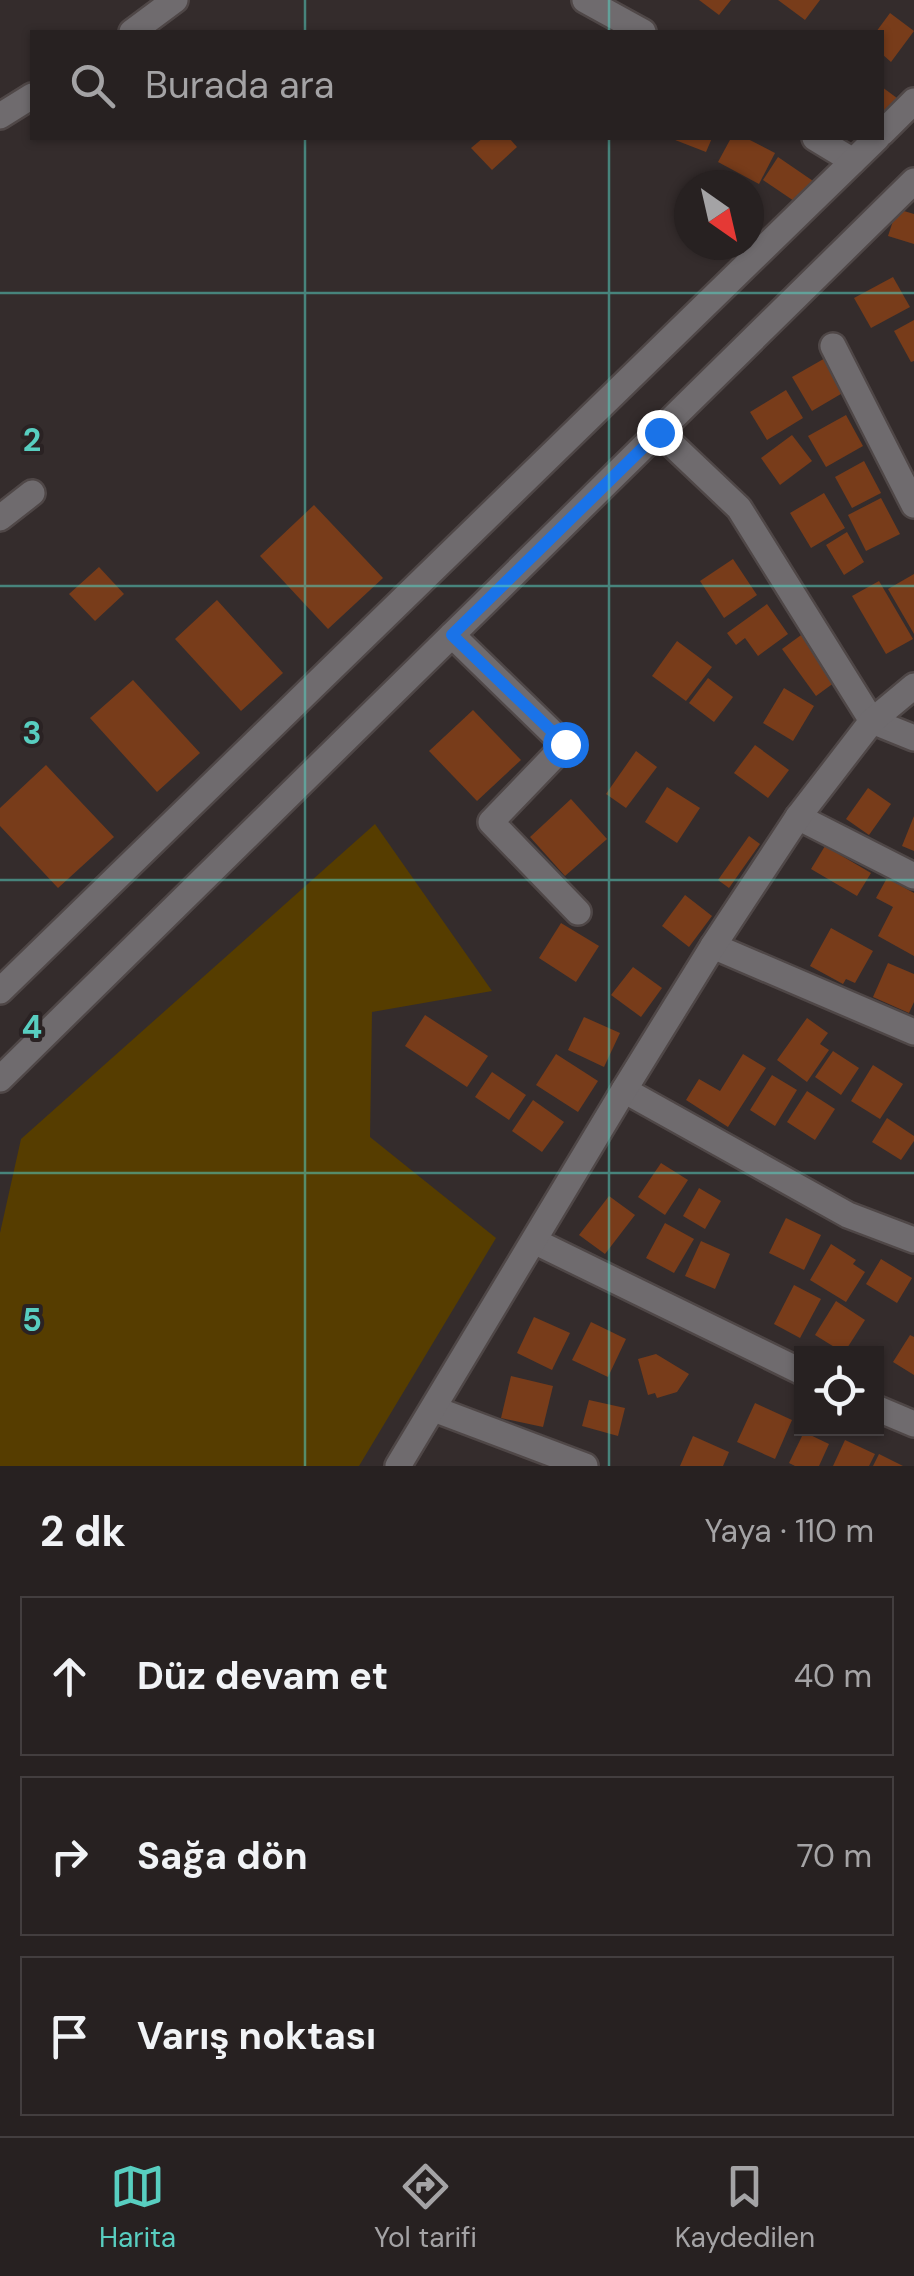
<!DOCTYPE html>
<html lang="tr">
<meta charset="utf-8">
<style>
body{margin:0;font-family:"DM Sans",sans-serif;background:#332e2e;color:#f1f3f6}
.controls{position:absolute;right:30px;bottom:30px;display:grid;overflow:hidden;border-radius:0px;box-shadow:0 2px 8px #0004}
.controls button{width:90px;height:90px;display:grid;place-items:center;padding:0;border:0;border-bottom:2px solid #433e3f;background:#272121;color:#f1f3f6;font:50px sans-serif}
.compass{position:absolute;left:674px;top:170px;width:90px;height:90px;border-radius:50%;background:#272121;box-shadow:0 2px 8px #0004;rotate:146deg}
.stop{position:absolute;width:30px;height:30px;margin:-22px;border:8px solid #1a73e8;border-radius:50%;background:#fff}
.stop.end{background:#1a73e8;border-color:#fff;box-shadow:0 2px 10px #0008}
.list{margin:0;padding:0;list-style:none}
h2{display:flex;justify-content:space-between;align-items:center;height:130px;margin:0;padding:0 40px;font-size:42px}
h2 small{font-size:32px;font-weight:400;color:#a4a3a5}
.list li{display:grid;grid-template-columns:65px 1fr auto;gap:30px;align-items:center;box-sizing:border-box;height:160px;margin:0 20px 20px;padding:0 20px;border:2px solid #433e3f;border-radius:0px}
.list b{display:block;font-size:38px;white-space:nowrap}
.list em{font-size:32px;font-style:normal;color:#a4a3a5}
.icon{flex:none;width:55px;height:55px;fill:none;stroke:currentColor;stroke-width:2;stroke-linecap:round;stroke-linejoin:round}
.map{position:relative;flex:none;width:914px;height:1466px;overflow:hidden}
.search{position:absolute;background:#272121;box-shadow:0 2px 8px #0004;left:30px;right:30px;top:30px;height:110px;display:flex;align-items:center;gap:25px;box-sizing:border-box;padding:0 35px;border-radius:0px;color:#a4a3a5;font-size:38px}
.sheet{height:670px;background:#272121}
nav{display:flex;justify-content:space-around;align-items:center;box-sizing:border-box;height:140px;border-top:2px solid #433e3f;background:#272121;font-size:28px;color:#a4a3a5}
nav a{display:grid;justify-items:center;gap:5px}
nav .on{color:#58cec0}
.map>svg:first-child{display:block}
.green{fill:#563d00}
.building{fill:#783c1a}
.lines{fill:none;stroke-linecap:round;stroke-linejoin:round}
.minor-casing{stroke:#4f4747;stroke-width:30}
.minor{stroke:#6f6b6e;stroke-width:25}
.route{stroke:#1a73e8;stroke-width:12}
.grid{fill:none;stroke:#58cec0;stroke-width:2.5;stroke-opacity:0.55}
.grid-label{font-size:32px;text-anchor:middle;font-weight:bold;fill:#58cec0;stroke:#2a2223;stroke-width:8;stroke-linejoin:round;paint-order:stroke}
</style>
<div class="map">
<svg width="914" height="1466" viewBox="0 0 914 1466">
<rect width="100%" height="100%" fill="#342c2c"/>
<path class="green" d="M 375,824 L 492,991 L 372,1012 L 370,1137 L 496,1238 L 359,1466 L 0,1466 L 0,1233 L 21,1139 Z"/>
<g class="building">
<path d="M 699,0 L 731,0 L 719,15 Z"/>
<path d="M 778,0 L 820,0 L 805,20 Z"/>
<path d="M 890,13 L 914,31 L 891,62 L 882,54 L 882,32 L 876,32 Z"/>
<path d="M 882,87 L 901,101 L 882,127 Z"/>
<path d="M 483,138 L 509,138 L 517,147 L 492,170 L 471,148 Z"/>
<path d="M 670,138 L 712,138 L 706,152 Z"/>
<path d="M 731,138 L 746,138 L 775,153 L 759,184 L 718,162 Z"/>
<path d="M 778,157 L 816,183 L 797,203 L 763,180 Z"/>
<path d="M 897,209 L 914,214 L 914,244 L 888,236 Z"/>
<path d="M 893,277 L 910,307 L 871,328 L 854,298 Z"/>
<path d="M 914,320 L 914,361 L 911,362 L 894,331 Z"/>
<path d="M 827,357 L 846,391 L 812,411 L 792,377 Z"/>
<path d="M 786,390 L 803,418 L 767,440 L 750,412 Z"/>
<path d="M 846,415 L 863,446 L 826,467 L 808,436 Z"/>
<path d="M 792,435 L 812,461 L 780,485 L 761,458 Z"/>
<path d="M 864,461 L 881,493 L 852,508 L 835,477 Z"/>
<path d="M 824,493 L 845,528 L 811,548 L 790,513 Z"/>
<path d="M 881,498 L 900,534 L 866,551 L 848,515 Z"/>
<path d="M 314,505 L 383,578 L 328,629 L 260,556 Z"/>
<path d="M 847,532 L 864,562 L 844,575 L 826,545 Z"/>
<path d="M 733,559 L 757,595 L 724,618 L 700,581 Z"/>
<path d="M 99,567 L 124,594 L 95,621 L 69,594 Z"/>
<path d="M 914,574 L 914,634 L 888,589 Z"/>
<path d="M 879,581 L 913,639 L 886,654 L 852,596 Z"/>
<path d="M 217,600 L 283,673 L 241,711 L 175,639 Z"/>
<path d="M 767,604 L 788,634 L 758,656 L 745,638 L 736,645 L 727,633 Z"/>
<path d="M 808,630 L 842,677 L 816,696 L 782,649 Z"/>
<path d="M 677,641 L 712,667 L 686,701 L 652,676 Z"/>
<path d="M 708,678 L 733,697 L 714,722 L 689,703 Z"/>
<path d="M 133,680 L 200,753 L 157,792 L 90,718 Z"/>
<path d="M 784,688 L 814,706 L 793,741 L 763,723 Z"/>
<path d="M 473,710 L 521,760 L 477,801 L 429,751 Z"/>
<path d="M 755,745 L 789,770 L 768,798 L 734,773 Z"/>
<path d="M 636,751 L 657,767 L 626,808 L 606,794 Z"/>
<path d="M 46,765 L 114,837 L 58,888 L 0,826 L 0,808 Z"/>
<path d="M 667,787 L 700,808 L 677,843 L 645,822 Z"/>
<path d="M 868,788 L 891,804 L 869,835 L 846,819 Z"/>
<path d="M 571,799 L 607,839 L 565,876 L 530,837 Z"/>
<path d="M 914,816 L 914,851 L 902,846 Z"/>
<path d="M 749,836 L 760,844 L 729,888 L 718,880 Z"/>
<path d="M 825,846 L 871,873 L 857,896 L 811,869 Z"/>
<path d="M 887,878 L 914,893 L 914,956 L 878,936 L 893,907 L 876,898 Z"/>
<path d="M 685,895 L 712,916 L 689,947 L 662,926 Z"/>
<path d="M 561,923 L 599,946 L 576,982 L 539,958 Z"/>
<path d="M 831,928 L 873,951 L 855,983 L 846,979 L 843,984 L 810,966 Z"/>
<path d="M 888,963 L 914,974 L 914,1002 L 909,1013 L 873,997 Z"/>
<path d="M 633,967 L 662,988 L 641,1017 L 611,995 Z"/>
<path d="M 425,1015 L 488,1056 L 467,1087 L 405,1046 Z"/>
<path d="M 584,1017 L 620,1033 L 604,1067 L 568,1050 Z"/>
<path d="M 807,1018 L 828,1033 L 820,1044 L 829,1050 L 807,1082 L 777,1060 Z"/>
<path d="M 833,1051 L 859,1068 L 841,1095 L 815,1077 Z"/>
<path d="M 556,1054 L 598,1081 L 578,1112 L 536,1085 Z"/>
<path d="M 743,1054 L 766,1068 L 728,1127 L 686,1100 L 699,1079 L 720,1091 Z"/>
<path d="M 873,1065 L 903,1084 L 880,1119 L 851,1101 Z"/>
<path d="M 492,1072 L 526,1095 L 509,1120 L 475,1097 Z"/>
<path d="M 772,1075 L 797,1090 L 775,1126 L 750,1110 Z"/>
<path d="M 807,1091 L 835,1109 L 815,1140 L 787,1122 Z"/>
<path d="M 533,1100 L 564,1122 L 542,1152 L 512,1131 Z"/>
<path d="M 887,1118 L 914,1136 L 914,1141 L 901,1160 L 872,1142 Z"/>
<path d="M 661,1163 L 688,1180 L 665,1215 L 638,1197 Z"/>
<path d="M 699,1188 L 721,1201 L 705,1229 L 683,1216 Z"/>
<path d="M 609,1196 L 635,1215 L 605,1254 L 579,1235 Z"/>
<path d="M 786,1218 L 821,1235 L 804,1270 L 769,1253 Z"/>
<path d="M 665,1223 L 694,1239 L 674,1273 L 646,1258 Z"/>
<path d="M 701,1241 L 730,1254 L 715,1289 L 685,1276 Z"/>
<path d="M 831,1244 L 856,1260 L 853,1264 L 865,1272 L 846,1302 L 810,1280 Z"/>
<path d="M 881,1259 L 912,1278 L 897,1303 L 866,1284 Z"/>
<path d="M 794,1285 L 821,1299 L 800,1338 L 774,1324 Z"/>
<path d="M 836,1301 L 865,1320 L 844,1353 L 815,1335 Z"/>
<path d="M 534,1317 L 570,1333 L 552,1370 L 517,1353 Z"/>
<path d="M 591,1322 L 626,1339 L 608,1377 L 572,1360 Z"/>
<path d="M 910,1335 L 914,1337 L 914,1375 L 893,1362 Z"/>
<path d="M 656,1354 L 689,1374 L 677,1392 L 657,1398 L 655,1393 L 648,1395 L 638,1359 Z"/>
<path d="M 511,1376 L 553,1386 L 543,1427 L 501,1418 Z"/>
<path d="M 589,1400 L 625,1408 L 618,1436 L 582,1426 Z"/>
<path d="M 755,1403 L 792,1420 L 775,1459 L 737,1442 Z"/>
<path d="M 804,1432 L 829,1444 L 819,1466 L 795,1466 L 789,1463 Z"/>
<path d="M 693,1436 L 729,1452 L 723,1466 L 680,1466 Z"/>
<path d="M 845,1440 L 875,1454 L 869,1466 L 833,1466 Z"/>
<path d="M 879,1454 L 903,1466 L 873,1466 Z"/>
</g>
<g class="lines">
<g class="minor-casing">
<g id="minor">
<path d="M 585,0 L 643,32"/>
<path d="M 132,32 L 175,0"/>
<path d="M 0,116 L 32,96"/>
<path d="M 882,133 L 914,101"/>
<path d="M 815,138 L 853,161"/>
<path d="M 833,346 L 914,505"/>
<path d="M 659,432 L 739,508 L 872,721 L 914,738"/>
<path d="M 0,518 L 32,493"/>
<path d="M 452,635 L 565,745 L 491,822 L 578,912"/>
<path d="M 798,817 L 914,876"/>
<path d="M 713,946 L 914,1032"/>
<path d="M 0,991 L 877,138"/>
<path d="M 0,1079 L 914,181"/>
<path d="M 624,1090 L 848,1215 L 914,1240"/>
<path d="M 534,1241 L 802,1372"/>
<path d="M 876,1408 L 914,1424"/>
<path d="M 434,1409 L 585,1466"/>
<path d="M 398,1466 L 624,1090 L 713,946 L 798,817 L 872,721 L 914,686"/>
</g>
</g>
<use href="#minor" class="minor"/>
</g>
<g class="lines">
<path class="route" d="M 565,744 L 452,635 L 659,432"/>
</g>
<path class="grid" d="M 305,0 L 305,32M 609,0 L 609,32M 305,138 L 305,1466M 609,138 L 609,1466M 0,293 L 914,293M 0,586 L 914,586M 0,880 L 914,880M 0,1173 L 914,1173"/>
<g class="grid-label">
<text x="32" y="451">2</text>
<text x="32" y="744">3</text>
<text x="32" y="1038">4</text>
<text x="32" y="1331">5</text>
</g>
</svg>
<div class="controls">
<button><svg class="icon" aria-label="locate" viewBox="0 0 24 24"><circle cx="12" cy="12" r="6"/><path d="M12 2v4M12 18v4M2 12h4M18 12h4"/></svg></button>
</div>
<svg class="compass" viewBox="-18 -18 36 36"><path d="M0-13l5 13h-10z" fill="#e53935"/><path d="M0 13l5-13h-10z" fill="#a4a3a5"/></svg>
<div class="stop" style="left:565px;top:744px"></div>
<div class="stop end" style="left:659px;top:432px"></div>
<div class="search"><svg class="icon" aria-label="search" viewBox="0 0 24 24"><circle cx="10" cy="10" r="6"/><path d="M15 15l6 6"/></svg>Burada ara</div>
</div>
<section class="sheet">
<h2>2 dk<small>Yaya · 110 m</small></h2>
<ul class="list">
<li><svg class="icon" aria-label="ahead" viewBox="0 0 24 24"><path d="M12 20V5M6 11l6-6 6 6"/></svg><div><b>Düz devam et</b></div><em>40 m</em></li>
<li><svg class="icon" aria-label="right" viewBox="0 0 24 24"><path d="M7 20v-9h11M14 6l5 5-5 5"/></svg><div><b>Sağa dön</b></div><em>70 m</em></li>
<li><svg class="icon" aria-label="arrive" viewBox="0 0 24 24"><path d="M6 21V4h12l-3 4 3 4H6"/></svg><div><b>Varış noktası</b></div></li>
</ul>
</section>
<nav>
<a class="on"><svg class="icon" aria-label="map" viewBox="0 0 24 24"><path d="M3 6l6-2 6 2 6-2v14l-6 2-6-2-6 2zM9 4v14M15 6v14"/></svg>Harita</a>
<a><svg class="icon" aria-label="directions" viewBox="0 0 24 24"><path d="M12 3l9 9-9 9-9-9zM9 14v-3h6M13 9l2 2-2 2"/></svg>Yol tarifi</a>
<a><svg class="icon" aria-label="saved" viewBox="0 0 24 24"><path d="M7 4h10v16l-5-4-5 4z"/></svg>Kaydedilen</a>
</nav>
